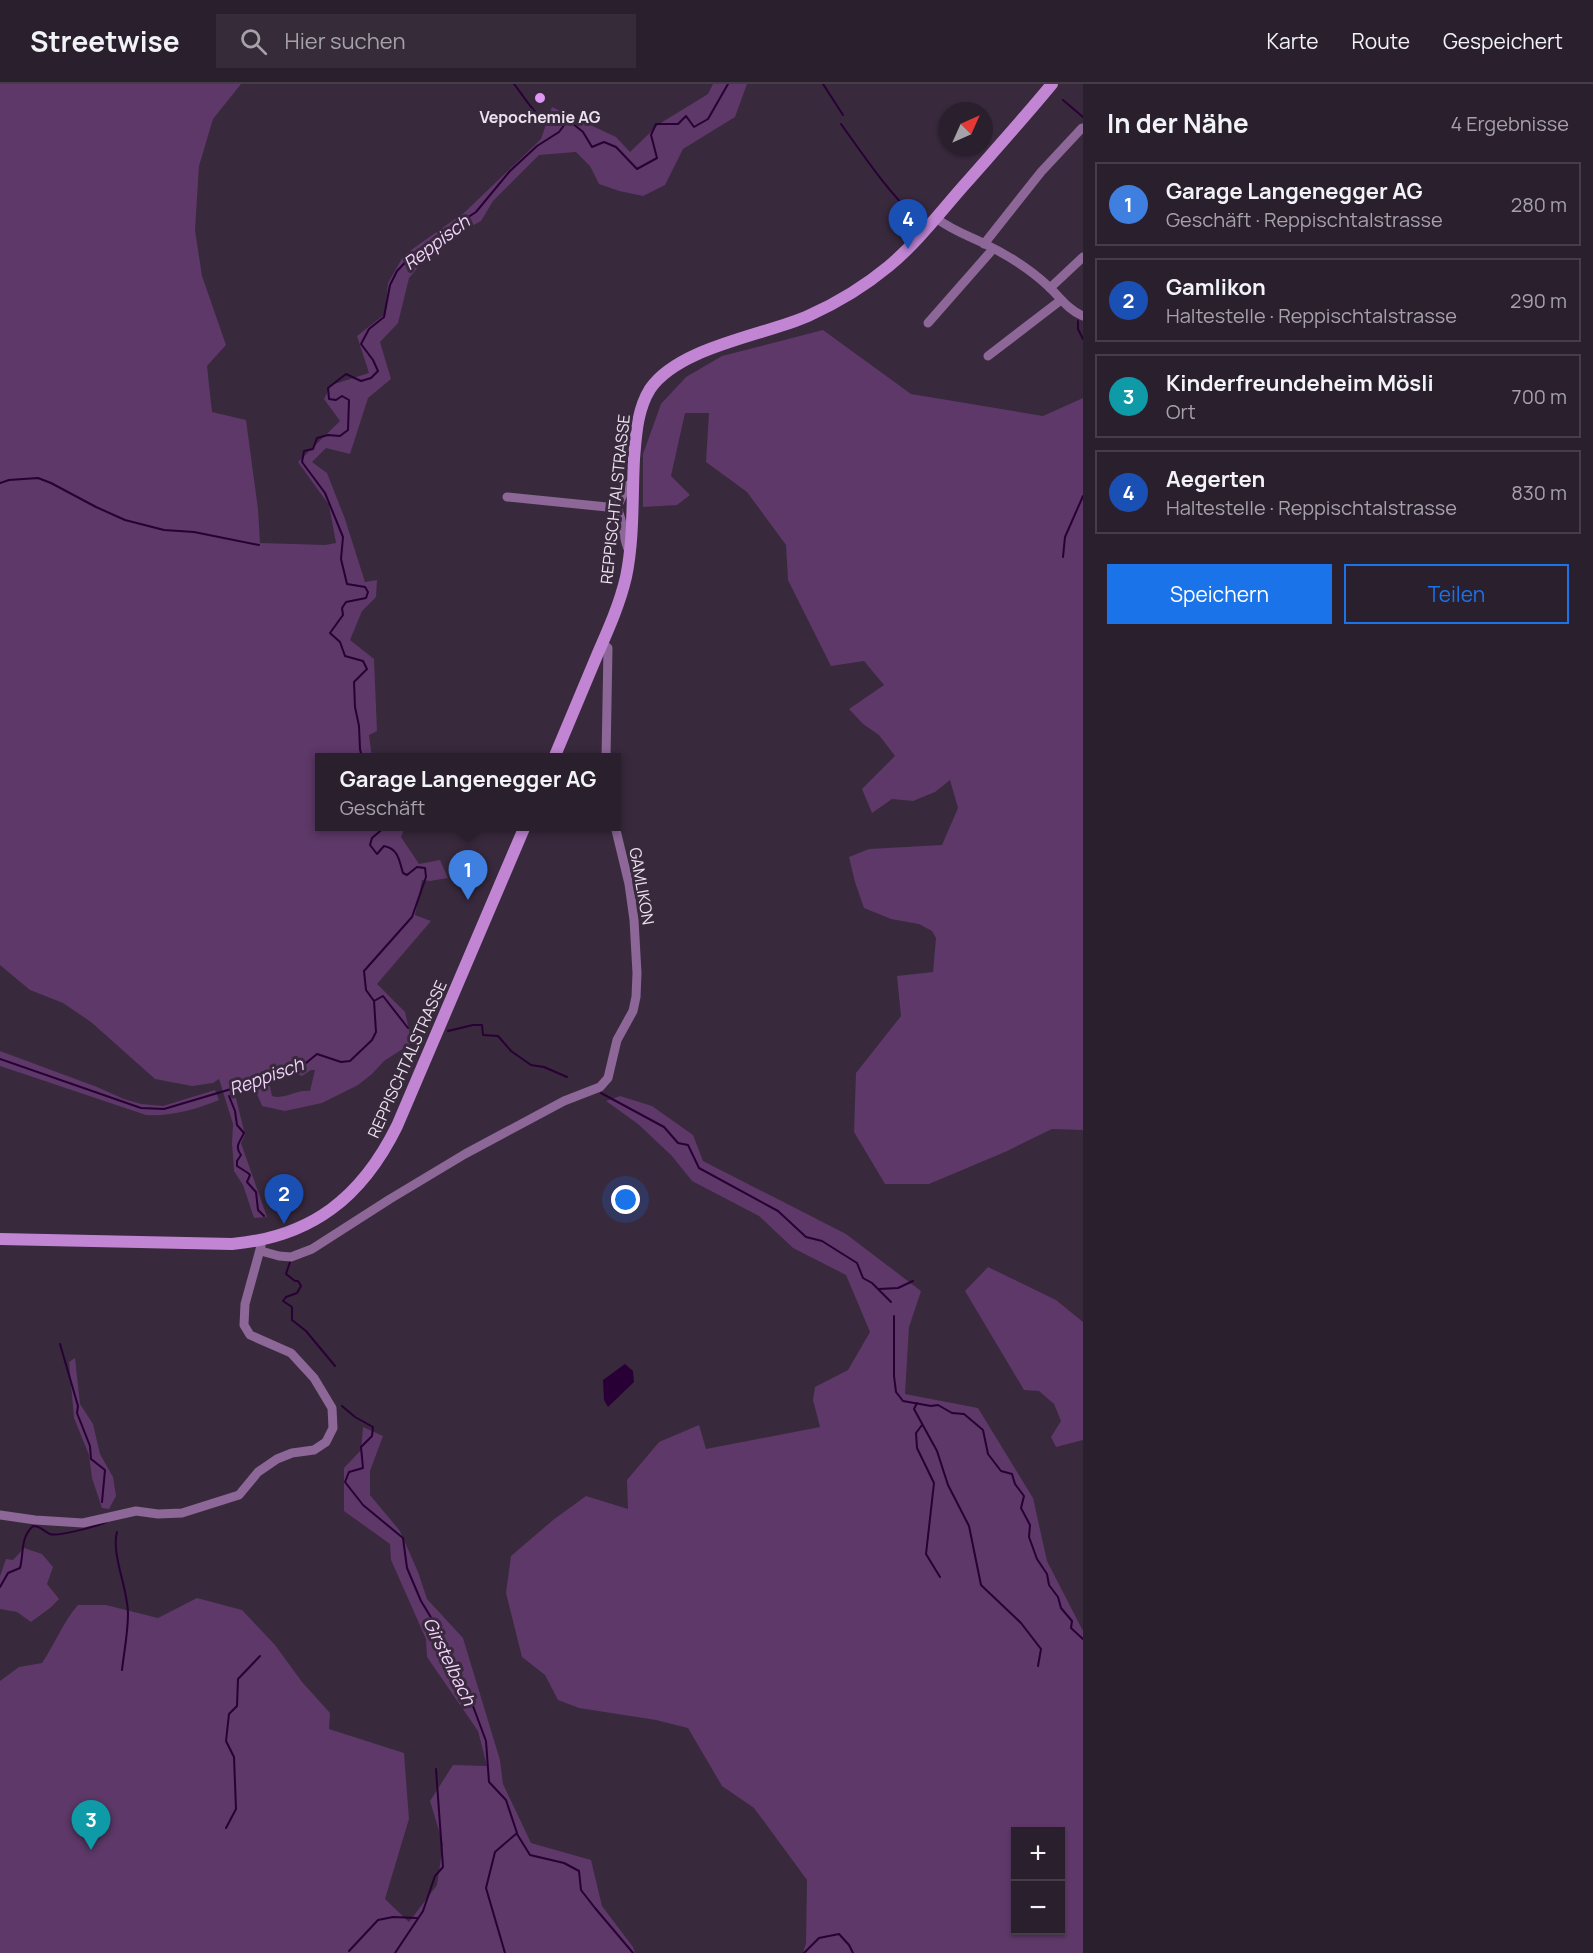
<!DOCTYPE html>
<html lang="de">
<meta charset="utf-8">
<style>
body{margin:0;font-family:Manrope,sans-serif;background:#362c39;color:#f1f3f6}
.controls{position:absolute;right:18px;bottom:18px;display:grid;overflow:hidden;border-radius:0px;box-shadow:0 2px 4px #0004}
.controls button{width:54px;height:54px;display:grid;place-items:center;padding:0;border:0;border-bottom:2px solid #463d49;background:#2a1f2d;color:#f1f3f6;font:30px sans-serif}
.compass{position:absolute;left:939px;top:18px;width:54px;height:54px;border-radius:50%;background:#2a1f2d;box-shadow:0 2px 4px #0004;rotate:45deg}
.you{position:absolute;left:626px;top:1116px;width:21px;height:21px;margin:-15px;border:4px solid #fff;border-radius:50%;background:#1a73e8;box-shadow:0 0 0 9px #1a73e833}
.badge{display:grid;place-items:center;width:39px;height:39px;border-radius:50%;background:#1a73e8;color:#fff;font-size:20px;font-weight:700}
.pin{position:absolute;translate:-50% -50px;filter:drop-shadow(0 2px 3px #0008)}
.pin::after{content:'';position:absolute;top:32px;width:21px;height:18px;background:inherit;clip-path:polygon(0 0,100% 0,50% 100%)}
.popup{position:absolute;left:315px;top:669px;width:306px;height:78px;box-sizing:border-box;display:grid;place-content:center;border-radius:0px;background:#2a1f2d;filter:drop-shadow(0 2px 4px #0005);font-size:20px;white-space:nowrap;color:#a5a2aa}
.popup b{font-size:22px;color:#f1f3f6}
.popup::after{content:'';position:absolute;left:50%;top:100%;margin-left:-12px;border:12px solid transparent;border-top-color:#2a1f2d}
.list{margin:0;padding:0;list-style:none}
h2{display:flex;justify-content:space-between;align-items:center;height:78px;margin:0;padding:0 24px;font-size:26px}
h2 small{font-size:20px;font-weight:400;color:#a5a2aa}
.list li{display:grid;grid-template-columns:39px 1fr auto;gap:18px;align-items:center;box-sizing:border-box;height:84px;margin:0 12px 12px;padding:0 12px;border:2px solid #463d49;border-radius:0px}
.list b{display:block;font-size:22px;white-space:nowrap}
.list p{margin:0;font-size:20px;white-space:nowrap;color:#a5a2aa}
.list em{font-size:20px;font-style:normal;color:#a5a2aa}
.actions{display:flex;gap:12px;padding:18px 24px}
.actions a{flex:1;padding:14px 0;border:2px solid #1a73e8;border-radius:0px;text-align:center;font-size:21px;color:#1a73e8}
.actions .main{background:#1a73e8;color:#fff}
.icon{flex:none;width:33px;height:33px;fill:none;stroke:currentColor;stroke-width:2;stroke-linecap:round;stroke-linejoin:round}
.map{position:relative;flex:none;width:1083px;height:1869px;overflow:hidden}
header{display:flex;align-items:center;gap:36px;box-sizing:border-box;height:84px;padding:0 30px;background:#2a1f2d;border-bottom:2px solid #463d49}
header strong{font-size:28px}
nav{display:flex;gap:33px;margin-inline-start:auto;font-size:21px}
.search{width:420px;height:54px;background:#362c39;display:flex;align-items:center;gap:15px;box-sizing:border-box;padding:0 21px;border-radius:0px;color:#a5a2aa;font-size:22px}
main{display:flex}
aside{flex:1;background:#2a1f2d}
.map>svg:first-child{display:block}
.green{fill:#5d3868;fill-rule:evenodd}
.water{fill:#290035}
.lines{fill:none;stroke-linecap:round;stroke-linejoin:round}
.stream{stroke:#290035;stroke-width:2}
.minor{stroke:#8c6798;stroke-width:9}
.secondary{stroke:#c185d4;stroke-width:12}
.poi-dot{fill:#de98f3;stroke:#38293c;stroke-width:2}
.labels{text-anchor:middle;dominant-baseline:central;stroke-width:6;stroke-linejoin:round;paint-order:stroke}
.poi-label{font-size:16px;font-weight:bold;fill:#ebe2ee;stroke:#38293c}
.street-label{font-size:16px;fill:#ebe2ee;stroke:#38293c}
.water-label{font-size:18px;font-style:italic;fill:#f2d3fb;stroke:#38293c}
</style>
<header>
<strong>Streetwise</strong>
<div class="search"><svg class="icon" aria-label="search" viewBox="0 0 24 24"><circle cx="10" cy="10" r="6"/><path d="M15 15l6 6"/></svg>Hier suchen</div>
<nav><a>Karte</a><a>Route</a><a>Gespeichert</a></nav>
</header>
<main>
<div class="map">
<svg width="1083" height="1869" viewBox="0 0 1083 1869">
<rect width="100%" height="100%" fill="#38293c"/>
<g class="green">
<path d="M 0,0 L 241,0 L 213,35 L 199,82 L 195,146 L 202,192 L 226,261 L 207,282 L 212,328 L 246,336 L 258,425 L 260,459 L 325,461 L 336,459 L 329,421 L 298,378 L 340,337 L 324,315 L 331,301 L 369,289 L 357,252 L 385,230 L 388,199 L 404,171 L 465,128 L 541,55 L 552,23 L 616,53 L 630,68 L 659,40 L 708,10 L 713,0 L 747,0 L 735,33 L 683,65 L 665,101 L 643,112 L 619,107 L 599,100 L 590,82 L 576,68 L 539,71 L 493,117 L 481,137 L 438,160 L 409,194 L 398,239 L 380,258 L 391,295 L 368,314 L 350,370 L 326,364 L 312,378 L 327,389 L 345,435 L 365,498 L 377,496 L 376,513 L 362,527 L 350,556 L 374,575 L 377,647 L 369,651 L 372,673 L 320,674 L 320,742 L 405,743 L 401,753 L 419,780 L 440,776 L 448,794 L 430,797 L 422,796 L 415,831 L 431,837 L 377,900 L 405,928 L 412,959 L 384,977 L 372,990 L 358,1001 L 322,1019 L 285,1027 L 262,1022 L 255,1005 L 235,1010 L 245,1051 L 241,1059 L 267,1133 L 254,1134 L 243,1101 L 234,1087 L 232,1059 L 233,1040 L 219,995 L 213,999 L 192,1002 L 155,995 L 91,938 L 63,919 L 30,906 L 0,881 ZM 311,986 L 315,986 L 310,1007 C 296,1005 285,1016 272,1012 L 269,998 C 278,994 292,987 302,992 Z"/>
<path d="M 823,246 L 911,310 L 1043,332 L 1083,314 L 1083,1046 L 1052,1045 L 1005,1068 L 929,1100 L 885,1100 L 854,1048 L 856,989 L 901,932 L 897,892 L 933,888 L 936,854 L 932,847 L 919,840 L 891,835 L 864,824 L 855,798 L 849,773 L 869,765 L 942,761 L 958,724 L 950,696 L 935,708 L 913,717 L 892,715 L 872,729 L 862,705 L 895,672 L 879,651 L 863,640 L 849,625 L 884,601 L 864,577 L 831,582 L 788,496 L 786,461 L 747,408 L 706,378 L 709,329 L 685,329 L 671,392 L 690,411 L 677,421 L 643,423 L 643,370 L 661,320 L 686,293 L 722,272 Z"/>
<path d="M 0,967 L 97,1003 L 124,1015 L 141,1020 L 163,1022 L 215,1006 L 219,1016 C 197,1025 170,1033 146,1031 L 0,982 Z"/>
<path d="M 620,1012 L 652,1022 L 693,1051 L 703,1077 L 846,1150 L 921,1207 L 909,1243 L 905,1310 L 978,1324 L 1033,1414 L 1047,1477 L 1083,1547 L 1083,1869 L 803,1869 L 806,1859 L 807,1796 L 754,1724 L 722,1702 L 688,1644 L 656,1636 L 579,1624 L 558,1616 L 545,1591 L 522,1573 L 506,1509 L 511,1472 L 553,1436 L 586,1412 L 628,1425 L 627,1396 L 659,1358 L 699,1341 L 706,1365 L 820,1343 L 813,1316 L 815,1303 L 848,1286 L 870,1248 L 846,1191 L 793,1164 L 759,1132 L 692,1097 L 672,1072 L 638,1040 L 606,1017 ZM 1016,1748 L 1060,1748 L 1060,1846 L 1016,1846 Z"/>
<path d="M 988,1183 L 1056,1216 L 1083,1238 L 1083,1356 L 1056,1363 L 1051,1353 L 1061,1337 L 1054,1320 L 1039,1307 L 1024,1306 L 965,1207 Z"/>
<path d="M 75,1274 L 80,1320 L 93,1340 L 100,1370 L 113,1393 L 116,1412 L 109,1425 L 102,1424 L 92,1394 L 89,1371 L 74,1334 L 69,1278 Z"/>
<path d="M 363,1343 L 383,1352 L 370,1387 L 370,1411 L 400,1447 L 418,1488 L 427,1515 L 463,1554 L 500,1676 L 503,1700 L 531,1759 L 591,1776 L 602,1822 L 633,1863 L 635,1869 L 0,1869 L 0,1597 L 19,1583 L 42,1579 C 55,1560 63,1538 78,1521 L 106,1521 L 158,1534 L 197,1514 L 242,1526 L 275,1561 L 302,1598 L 330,1629 L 329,1645 L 404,1669 L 409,1735 L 385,1815 L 409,1838 L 437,1801 L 443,1760 L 430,1717 L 453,1681 L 487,1682 L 478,1647 L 427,1573 L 426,1555 L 391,1476 L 390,1460 L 344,1427 L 344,1384 L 361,1366 Z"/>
<path d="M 24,1464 L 42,1470 L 53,1483 L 47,1500 L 59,1515 L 50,1524 L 31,1538 L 17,1528 L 0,1525 L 0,1492 L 6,1475 L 13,1476 Z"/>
</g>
<path class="water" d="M 625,1280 L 633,1287 L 634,1298 L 608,1323 L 604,1316 L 603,1296 Z"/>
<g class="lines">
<g class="stream">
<path d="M 514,0 C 522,10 538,36 550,40 C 554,41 560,40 565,40"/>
<path d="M 823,0 L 843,31"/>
<path d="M 1063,16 L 1083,33"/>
<path d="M 841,40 C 864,72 886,105 914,132"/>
<path d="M 1078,237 L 1078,245 L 1083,255"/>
<path d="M 0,399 L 9,396 L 38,394 L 51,399 L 96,423 L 125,436 L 164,446 L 194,448 L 259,461"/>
<path d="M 1063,473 L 1065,453 L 1083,412"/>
<path d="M 362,674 L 360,665 L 359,642 L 355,623 L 354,598 L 367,585 L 363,577 L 345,572 L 340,558 L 330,549 L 343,531 L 342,524 L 346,518 L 366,514 L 368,508 L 365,503 L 347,500 L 341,475 L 343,453 L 325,409 L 302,378 L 304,367 L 313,365 L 317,354 L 328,351 L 340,352 L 348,346 L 349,316 L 342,312 L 336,316 L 329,315 L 328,304 L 346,290 L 361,297 L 371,294 L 378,287 L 373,276 L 361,260 L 369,245 L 384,233 L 390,201 L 397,187 L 414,169 L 476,128 L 510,87 L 537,62 L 559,48 L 565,40 L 572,39 L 583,48 L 592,63 L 604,58 L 616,63 L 637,85 L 657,74 L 651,51 L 656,40 L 678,40 L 686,32 L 694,43 L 708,35 L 728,0"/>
<path d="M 374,917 L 383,912 L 408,944"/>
<path d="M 448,947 L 473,941 L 482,941 L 483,951 L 498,952 L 511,967 L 531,981 L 544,983 L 567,993"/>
<path d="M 0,975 L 141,1024 L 164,1025 L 258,997 L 306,979 L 317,970 L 341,978 L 350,977 L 372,956 L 376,948 L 374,917 L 366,906 L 364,887 L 412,833 L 426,793 L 425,784 L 417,783 L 407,791 L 403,789 C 399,777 399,765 384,762 L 377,770 L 370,761 L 372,754 L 386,742"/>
<path d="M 601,1009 L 664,1043 L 678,1059 L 688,1061 L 699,1084 L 778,1127 L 806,1153 L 822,1157 L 857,1179 L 863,1194 L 872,1199 L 891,1218"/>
<path d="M 229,1012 L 235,1027 L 237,1041 L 244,1049 C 240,1058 234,1062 241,1071 L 237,1077 L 237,1082 L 248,1089 L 250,1091 L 247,1098 L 256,1108 L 258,1126 L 264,1132"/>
<path d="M 290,1178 L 286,1190 L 295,1197 L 298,1197 L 301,1202 L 297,1209 L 286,1213 L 283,1217 L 292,1223 L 292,1236 L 306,1247 L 335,1282"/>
<path d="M 879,1205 L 898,1204 L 913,1197"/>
<path d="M 894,1232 L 894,1292 L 896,1308 L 903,1317 L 931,1322 L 938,1321 L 952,1329 L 964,1330 L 983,1346 L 988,1370 L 1001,1387 L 1012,1390 L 1015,1400 L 1024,1412 L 1021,1424 L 1030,1441 L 1029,1453 L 1037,1475 L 1047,1490 L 1049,1501 L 1058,1513 L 1061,1524 L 1072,1537 L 1071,1544 L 1083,1555"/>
<path d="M 60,1260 L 78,1322 L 77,1329 L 90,1362 L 91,1375 L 105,1386 L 102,1418"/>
<path d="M 917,1319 L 914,1325 L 937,1367 L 948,1401 L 969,1442 L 981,1501 L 1021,1539 L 1041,1565 L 1038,1582"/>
<path d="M 342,1322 L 355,1333 L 373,1343 L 372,1352 L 361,1363 L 363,1384 L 349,1388 L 345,1398 L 363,1421 L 403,1454 L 407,1484 L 421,1517 L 435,1540 L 467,1606 L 486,1657 L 489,1698 L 506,1716 L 517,1749 L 495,1768 L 486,1804 L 505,1869"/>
<path d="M 922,1341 L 916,1349 L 917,1364 L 934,1399 L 926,1470 L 940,1493"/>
<path d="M 117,1448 C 111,1471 128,1504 128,1530 C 128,1549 124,1568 122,1586"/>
<path d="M 0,1503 L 8,1489 L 20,1484 C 24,1469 20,1454 33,1442 C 41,1442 43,1447 50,1450 C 57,1453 98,1442 106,1438"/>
<path d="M 226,1744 L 236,1725 L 234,1673 L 226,1657 L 229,1630 L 237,1622 L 238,1595 L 260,1572"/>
<path d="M 517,1750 L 530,1771 L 564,1779 L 579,1787 L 581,1806 L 595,1824 L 633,1869"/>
<path d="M 349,1867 L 378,1836 L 393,1833 L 417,1834"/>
<path d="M 395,1869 L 423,1827 L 435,1792 L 443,1783 L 436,1685"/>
<path d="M 804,1869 L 819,1854 L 839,1850 L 849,1861 L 853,1869"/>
</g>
<g class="minor">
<path d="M 936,134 C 950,145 966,151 981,158 C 1004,169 1029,184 1048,202 C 1059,212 1068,226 1083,232"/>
<path d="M 984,160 L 1041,88 L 1082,44"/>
<path d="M 1050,204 L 1083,173"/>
<path d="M 928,239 L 993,165"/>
<path d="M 988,272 L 1061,216"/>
<path d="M 507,413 L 617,424 L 626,403 L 633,398"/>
<path d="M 617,424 C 624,438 622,453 629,467"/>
<path d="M 602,559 L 608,564 L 606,674"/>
<path d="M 261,1167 L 279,1172 L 291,1173 L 312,1165 L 390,1115 L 465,1070 L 564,1017 L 600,1003 L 608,994 L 617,956 L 633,927 L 636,913 L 637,889 L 634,836 L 629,800 L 615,742"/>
<path d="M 0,1431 L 35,1436 L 83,1439 L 136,1427 L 158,1430 L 182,1429 L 239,1411 L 258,1388 L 277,1375 L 292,1369 L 314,1366 L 326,1358 L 333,1344 L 332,1324 L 314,1294 L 291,1269 L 250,1251 L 244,1241 L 245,1220 L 261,1162"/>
</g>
<g class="secondary">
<path d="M 554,674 C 569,639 583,604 598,569 C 609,544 620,519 626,493 C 634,455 632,413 634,375 C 636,351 637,326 650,305 C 679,263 762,252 808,232 C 837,219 865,202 889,182 C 918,158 941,127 966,99 C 995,66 1024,34 1052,0"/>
<path d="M 0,1155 L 232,1160 C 312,1153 362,1113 397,1042 L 525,742"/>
</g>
</g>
<circle class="poi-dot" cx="540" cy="14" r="6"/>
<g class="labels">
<g class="poi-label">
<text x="540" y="33">Vepochemie AG</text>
</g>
<g class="street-label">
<text transform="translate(615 415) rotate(-84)">REPPISCHTALSTRASSE</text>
<text transform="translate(642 802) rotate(80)">GAMLIKON</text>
<text transform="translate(407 975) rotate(-66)">REPPISCHTALSTRASSE</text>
</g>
<g class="water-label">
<text transform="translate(436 158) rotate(-37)">Reppisch</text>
<text transform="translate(266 992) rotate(-20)">Reppisch</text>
<text transform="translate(450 1577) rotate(64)">Girstelbach</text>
</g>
</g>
</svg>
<div class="controls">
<button>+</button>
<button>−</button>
</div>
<svg class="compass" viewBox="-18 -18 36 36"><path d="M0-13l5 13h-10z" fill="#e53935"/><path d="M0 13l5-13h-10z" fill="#a5a2aa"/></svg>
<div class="you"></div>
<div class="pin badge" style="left:468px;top:816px;background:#3f7fe0">1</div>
<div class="popup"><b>Garage Langenegger AG</b>Geschäft</div>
<div class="pin badge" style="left:284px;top:1140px;background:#1a4fb4">2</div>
<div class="pin badge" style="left:91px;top:1766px;background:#0f9aa8">3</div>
<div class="pin badge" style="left:908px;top:165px;background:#1a4fb4">4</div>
</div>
<aside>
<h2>In der Nähe<small>4 Ergebnisse</small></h2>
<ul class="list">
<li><span class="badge" style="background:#3f7fe0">1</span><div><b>Garage Langenegger AG</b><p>Geschäft · Reppischtalstrasse</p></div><em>280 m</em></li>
<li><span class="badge" style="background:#1a4fb4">2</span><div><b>Gamlikon</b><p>Haltestelle · Reppischtalstrasse</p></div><em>290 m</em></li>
<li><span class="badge" style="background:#0f9aa8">3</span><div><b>Kinderfreundeheim Mösli</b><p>Ort</p></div><em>700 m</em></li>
<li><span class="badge" style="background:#1a4fb4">4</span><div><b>Aegerten</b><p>Haltestelle · Reppischtalstrasse</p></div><em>830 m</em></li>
</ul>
<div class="actions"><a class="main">Speichern</a><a>Teilen</a></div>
</aside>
</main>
